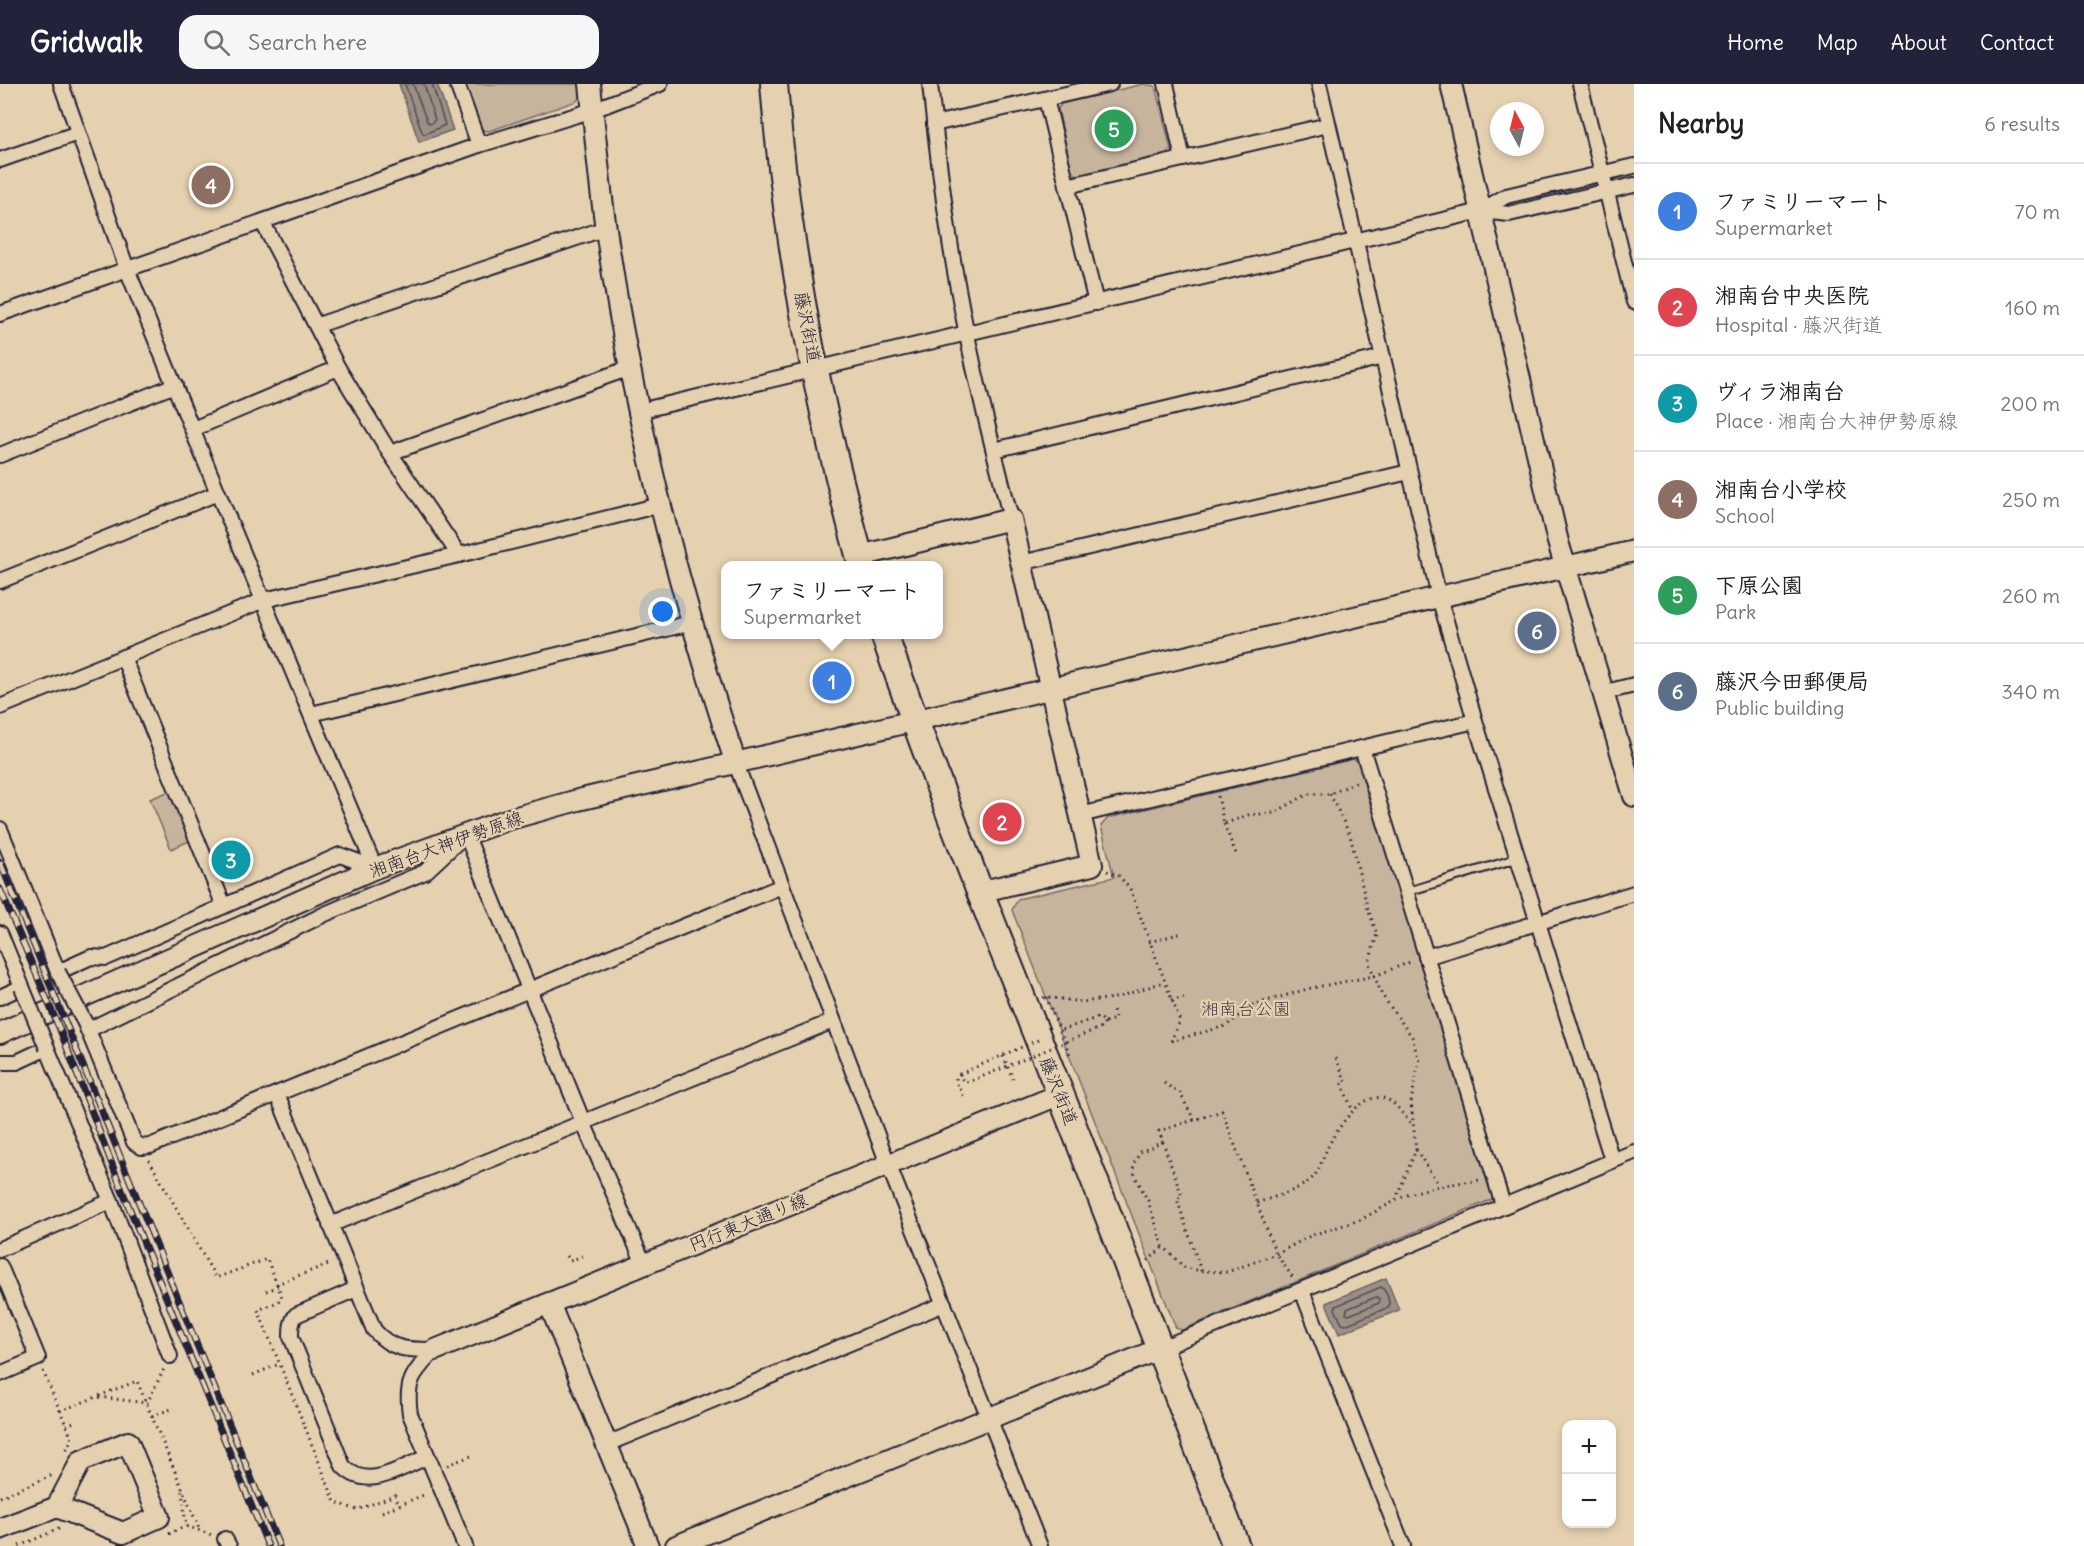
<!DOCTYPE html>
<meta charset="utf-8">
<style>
body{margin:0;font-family:Delius,"Klee One",sans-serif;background:#f6f6f6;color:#202124}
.controls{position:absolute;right:18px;bottom:18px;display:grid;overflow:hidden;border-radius:12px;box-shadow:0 3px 9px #0003}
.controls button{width:54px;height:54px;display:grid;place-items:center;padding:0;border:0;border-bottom:2px solid #e0e0e0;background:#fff;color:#202124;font:30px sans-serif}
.compass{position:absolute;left:1490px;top:18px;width:54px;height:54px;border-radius:50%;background:#fff;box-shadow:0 3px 9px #0003;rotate:353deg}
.you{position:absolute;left:663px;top:528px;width:21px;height:21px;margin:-15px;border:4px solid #fff;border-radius:50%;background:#1a73e8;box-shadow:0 0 0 9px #1a73e833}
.badge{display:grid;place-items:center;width:39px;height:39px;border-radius:50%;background:#22223b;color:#fff;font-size:20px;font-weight:700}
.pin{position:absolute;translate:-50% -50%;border:3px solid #fff;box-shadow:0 2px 6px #0006}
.popup{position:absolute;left:721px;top:477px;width:222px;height:78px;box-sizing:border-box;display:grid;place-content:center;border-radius:12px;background:#fff;filter:drop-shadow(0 2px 4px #0005);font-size:20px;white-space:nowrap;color:#757577}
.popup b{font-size:22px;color:#202124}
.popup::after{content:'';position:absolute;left:50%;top:100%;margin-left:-12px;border:12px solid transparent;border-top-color:#fff}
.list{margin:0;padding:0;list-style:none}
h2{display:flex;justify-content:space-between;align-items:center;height:78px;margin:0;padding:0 24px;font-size:26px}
h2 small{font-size:20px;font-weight:400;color:#757577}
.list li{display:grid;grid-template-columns:39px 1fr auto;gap:18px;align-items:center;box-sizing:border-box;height:96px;padding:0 24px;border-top:2px solid #e0e0e0}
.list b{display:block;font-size:22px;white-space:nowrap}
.list p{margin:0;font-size:20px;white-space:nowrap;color:#757577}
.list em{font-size:20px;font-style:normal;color:#757577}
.icon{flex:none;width:33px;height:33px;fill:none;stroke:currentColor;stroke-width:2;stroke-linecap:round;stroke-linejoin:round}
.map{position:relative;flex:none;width:1634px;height:1462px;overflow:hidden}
header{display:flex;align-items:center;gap:36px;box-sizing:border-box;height:84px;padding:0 30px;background:#22223b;color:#fff}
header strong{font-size:28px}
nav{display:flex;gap:33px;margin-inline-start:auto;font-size:21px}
.search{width:420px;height:54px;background:#f6f6f6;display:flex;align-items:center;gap:15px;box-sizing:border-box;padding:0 21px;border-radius:18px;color:#757577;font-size:22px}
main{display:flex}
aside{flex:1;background:#fff}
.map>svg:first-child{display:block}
.green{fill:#c6b59c;stroke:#746c6c;stroke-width:1.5}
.water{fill:#9c9084;stroke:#6b6467;stroke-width:1.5}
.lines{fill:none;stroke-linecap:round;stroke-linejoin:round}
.shore{stroke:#534e58;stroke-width:1.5}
.lane-casing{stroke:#22223b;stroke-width:11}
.street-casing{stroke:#22223b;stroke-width:18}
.secondary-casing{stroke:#22223b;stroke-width:24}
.highway-casing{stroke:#22223b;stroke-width:30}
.path{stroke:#22223b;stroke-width:3;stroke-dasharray:1.5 4.5;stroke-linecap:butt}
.lane{stroke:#e5d1af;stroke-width:7}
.street{stroke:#e5d1af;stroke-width:14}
.secondary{stroke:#e5d1af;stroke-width:20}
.highway{stroke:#e5d1af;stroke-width:26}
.rail-casing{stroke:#22223b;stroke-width:7}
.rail{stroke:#e5d1af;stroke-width:4.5;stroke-dasharray:14;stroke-linecap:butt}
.street-bridge-casing{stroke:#22223b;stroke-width:18;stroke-linecap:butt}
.path-bridge{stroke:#22223b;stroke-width:3;stroke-dasharray:1.5 4.5;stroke-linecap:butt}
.street-bridge{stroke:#e5d1af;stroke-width:14}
.labels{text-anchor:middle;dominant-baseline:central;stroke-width:4.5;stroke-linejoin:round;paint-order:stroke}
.street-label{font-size:18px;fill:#22223b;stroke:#e5d1af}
.park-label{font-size:18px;fill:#433f4e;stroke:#e5d1af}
</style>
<header>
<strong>Gridwalk</strong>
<div class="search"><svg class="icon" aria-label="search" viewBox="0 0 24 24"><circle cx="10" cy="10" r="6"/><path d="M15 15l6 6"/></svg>Search here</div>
<nav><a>Home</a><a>Map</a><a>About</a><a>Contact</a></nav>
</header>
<main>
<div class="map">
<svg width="1634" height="1462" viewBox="0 0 1634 1462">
<rect width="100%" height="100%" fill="#e5d1af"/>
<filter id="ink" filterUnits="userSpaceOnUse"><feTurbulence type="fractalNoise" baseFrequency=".0167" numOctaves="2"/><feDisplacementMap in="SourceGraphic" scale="12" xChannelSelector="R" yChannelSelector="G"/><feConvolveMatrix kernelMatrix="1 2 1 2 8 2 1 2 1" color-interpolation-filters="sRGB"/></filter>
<g filter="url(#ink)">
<g class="green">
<path d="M 465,0 L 580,0 L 581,10 L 577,17 L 489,47 L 482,46 Z"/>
<path d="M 1143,0 L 1155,2 L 1171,65 L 1167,70 L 1079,92 L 1072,88 L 1058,25 L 1061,20 Z"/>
<path d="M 1354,675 L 1361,679 L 1495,1114 L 1182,1246 L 1176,1244 L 1012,826 L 1018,815 L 1114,793 L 1101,742 L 1108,734 Z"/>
<path d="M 175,705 L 196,754 L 171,765 L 150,715 Z"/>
</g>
<g class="water">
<path d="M 399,0 L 437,0 L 453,46 L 419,58 Z"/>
<path d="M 1386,1194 L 1399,1226 L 1339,1250 L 1326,1219 Z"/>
</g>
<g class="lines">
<g class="shore">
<path d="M 405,0 L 422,48 L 425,50 L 445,41 L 432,0"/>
<path d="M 413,0 L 427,38 L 430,40 L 435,36 L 424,0"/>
<path d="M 1381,1203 C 1386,1206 1390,1217 1389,1223 L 1345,1241 L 1342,1240 L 1335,1225 L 1336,1222 Z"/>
<path d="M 1376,1213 L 1380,1215 L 1379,1219 L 1349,1231 L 1346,1230 L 1347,1225 Z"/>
</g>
<g class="lane-casing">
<path id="lane" d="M 1406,808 L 1518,774"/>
</g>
<g class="street-casing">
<g id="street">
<path d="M 61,0 L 127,185 L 218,409 L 375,784"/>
<path d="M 457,0 L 479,61"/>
<path d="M 930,0 C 937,67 945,133 957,199 C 971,278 991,357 1011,435"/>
<path d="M 1166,0 L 1183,75"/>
<path d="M 1319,0 L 1439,513 L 1475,637 L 1612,1076"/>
<path d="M 1580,0 L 1634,218"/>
<path d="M 1046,15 L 1096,219"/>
<path d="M 934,40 L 1110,0"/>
<path d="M 0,76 L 78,49"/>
<path d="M 1067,102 L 1328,41"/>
<path d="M 1481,127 L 1509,130 L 1634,101"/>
<path d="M 263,139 L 338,284 L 390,369 L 459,471"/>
<path d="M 0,230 L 479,61 L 593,26 L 660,0"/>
<path d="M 318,241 L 606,144"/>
<path d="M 639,327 L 1481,127 L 1506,112 L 1634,82"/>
<path d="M 193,345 L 338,284"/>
<path d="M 994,366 L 1383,273"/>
<path d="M 390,369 L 630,284"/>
<path d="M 0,371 L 175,301"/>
<path d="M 1021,479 L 1409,388"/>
<path d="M 0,497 L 218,409"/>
<path d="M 123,573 L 224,822"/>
<path d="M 1602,609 L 1634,601"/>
<path d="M 0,623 L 264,516 L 459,471 L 660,421"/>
<path d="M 311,630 L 691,539"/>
<path d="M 1362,664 L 1503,1121"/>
<path d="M 736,680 L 888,1080 L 1040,1462"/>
<path d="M 1080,731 L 1475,637"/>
<path d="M 0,745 L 58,888 L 91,873 L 106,874 L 340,771 L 375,784"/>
<path d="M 0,849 L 22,903 L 0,913"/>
<path d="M 1426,873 L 1634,809"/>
<path d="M 85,939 L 134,1058 L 142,1063 L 150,1062 L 782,802"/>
<path d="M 88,946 L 325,830 L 425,788 L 466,750 L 583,1038 L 644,1180"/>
<path d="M 0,978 L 17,978 L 47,964 L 111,1117 L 170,1272"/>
<path d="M 277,1010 L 374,1246 C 392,1267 409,1266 435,1266"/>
<path d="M 330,1141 L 833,937"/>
<path d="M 0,1165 L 111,1117"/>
<path d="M 0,1182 L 38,1274 L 0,1290"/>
<path d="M 356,1205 L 296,1231 C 291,1238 291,1244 291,1253 L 343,1382 C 367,1408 400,1384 427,1373"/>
<path d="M 1302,1207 L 1403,1462"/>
<path d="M 1159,1265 L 1634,1068"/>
<path d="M 435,1266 C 413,1289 405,1297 410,1330 L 465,1462"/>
<path d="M 607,1360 L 944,1220"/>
<path d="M 225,1455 L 229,1462"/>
</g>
</g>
<g class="secondary-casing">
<g id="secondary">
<path d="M 590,0 C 595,48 599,97 606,145 C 632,327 678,505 736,680"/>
<path d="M 1451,0 L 1558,458 L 1634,712"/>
<path d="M 860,472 L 1011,435 L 1092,781 L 979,808"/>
<path d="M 0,949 L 375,784 L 506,736 L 578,716 L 1634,467"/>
<path d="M 549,1219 L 648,1462"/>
<path d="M 435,1266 L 1061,1010"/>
<path d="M 128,1358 L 159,1433 L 123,1449 L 57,1423 L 81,1377 Z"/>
<path d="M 0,1445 L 57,1423"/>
<path d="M 676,1462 L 1159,1265"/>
</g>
</g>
<g class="highway-casing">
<g id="highway">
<path d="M 774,0 C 786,162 819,325 862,482"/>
<path d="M 884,550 C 938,705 999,857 1060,1009 C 1120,1159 1177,1311 1236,1462"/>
</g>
</g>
<g class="path">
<path d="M 1218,712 L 1224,740 L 1248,731 L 1274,729 L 1308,710 L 1330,710 L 1357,698"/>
<path d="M 1224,740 L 1237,772"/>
<path d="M 1107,787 L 1119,792 L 1130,805 L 1180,937 L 1171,957"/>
<path d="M 1149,858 L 1182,849"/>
<path d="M 1046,913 L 1070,971"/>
<path d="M 1043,914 L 1046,913 L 1082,918 L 1115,914 L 1164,898"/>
<path d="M 1171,916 L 1184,914"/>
<path d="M 1105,938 L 1115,935 L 1113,925"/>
<path d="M 1171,957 L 1226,942 L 1253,921 L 1311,904 L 1374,892 L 1413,877"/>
<path d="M 1003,972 L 1013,995"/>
<path d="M 1336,974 L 1346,998 L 1342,1000 L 1352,1025"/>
<path d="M 960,990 L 956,993 L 956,998 L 965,1015"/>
<path d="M 1164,999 L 1180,1009 L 1194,1036 L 1222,1027 L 1276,1170 L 1294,1195"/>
<path d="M 1194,1036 L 1159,1047 L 1182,1112 L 1177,1115 L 1201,1187"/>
<path d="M 1163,1058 L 1140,1068 L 1133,1082 L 1135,1092 L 1148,1117 L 1163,1162 L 1184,1183 L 1201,1187 L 1227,1188 L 1276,1170 L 1312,1151 L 1360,1136 L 1395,1117 L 1416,1066 L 1411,1018 L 1419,977 L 1412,953 L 1382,911 L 1369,879 L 1377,850 L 1367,822 L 1350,751 L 1330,710"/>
<path d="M 1416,1066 L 1439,1101"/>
<path d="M 149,1076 L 216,1194 L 267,1175 L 277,1200 L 331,1179"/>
<path d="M 1396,1116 C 1423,1103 1450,1100 1480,1096"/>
<path d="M 1257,1119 C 1275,1112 1302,1107 1315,1091 C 1320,1084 1323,1073 1327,1065 C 1336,1046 1364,1001 1390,1017 C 1398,1022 1405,1033 1412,1041"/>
<path d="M 567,1172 L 570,1177 L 582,1172"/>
<path d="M 1148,1177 L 1163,1163"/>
<path d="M 277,1200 L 282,1213 L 278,1218 L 258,1226 L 335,1418 L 357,1426 L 395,1411 L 399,1421 L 426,1410"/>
<path d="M 266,1207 L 278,1203"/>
<path d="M 43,1287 L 72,1355 L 66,1366"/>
<path d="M 253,1291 L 279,1280"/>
<path d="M 99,1313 L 147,1319 L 164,1285"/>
<path d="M 60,1327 L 137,1297 L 200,1447"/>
<path d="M 152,1332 L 174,1324"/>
<path d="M 66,1341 L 77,1337"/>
<path d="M 447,1381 L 471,1372"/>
<path d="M 182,1407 L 186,1442 L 212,1451"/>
<path d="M 0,1413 L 53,1391"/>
<path d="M 382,1428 L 399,1421"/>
<path d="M 169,1450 L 186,1442"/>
<path d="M 19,1462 L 61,1444"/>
</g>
<use href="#lane" class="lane"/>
<use href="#street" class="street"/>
<use href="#secondary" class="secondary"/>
<use href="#highway" class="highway"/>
<g class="rail-casing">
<g id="rail">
<path d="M 0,778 L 279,1462"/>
<path d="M 0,805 L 60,946 L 122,1106 L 268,1462"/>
</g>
</g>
<use href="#rail" class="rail"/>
<g class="street-bridge-casing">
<g id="street-bridge">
<path d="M 58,888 L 85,939"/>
<path d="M 22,903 L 47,964"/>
</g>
</g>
<path class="path-bridge" d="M 1038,956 L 960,990 L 963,997 L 969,998 L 1102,943 L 1105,938 L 1099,933 L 1061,946"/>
<use href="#street-bridge" class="street-bridge"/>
</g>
</g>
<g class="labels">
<g class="street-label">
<text transform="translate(808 243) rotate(79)">藤沢街道</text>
<text transform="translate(446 760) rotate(-20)">湘南台大神伊勢原線</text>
<text transform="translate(1059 1007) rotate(68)">藤沢街道</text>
<text transform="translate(748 1138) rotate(-22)">円行東大通り線</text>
</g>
<g class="park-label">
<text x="1246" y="924">湘南台公園</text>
</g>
</g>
</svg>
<div class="controls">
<button>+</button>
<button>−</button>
</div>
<svg class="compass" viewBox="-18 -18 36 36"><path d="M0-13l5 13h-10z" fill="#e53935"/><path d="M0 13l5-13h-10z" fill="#757577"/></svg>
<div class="you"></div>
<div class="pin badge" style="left:832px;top:597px;background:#3f7fe0">1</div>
<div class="popup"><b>ファミリーマート</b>Supermarket</div>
<div class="pin badge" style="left:1002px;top:738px;background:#e0444e">2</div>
<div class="pin badge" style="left:231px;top:776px;background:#0f9aa8">3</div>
<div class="pin badge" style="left:211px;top:101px;background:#8d6e63">4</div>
<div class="pin badge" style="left:1114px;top:45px;background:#2e9e5b">5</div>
<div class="pin badge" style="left:1537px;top:547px;background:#5c6f8a">6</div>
</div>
<aside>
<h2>Nearby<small>6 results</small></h2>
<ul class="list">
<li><span class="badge" style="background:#3f7fe0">1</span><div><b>ファミリーマート</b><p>Supermarket</p></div><em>70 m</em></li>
<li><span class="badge" style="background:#e0444e">2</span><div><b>湘南台中央医院</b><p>Hospital · 藤沢街道</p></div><em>160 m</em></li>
<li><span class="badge" style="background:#0f9aa8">3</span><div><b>ヴィラ湘南台</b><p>Place · 湘南台大神伊勢原線</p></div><em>200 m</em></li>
<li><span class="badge" style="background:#8d6e63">4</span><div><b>湘南台小学校</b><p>School</p></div><em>250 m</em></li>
<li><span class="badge" style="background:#2e9e5b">5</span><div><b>下原公園</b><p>Park</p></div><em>260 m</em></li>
<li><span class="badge" style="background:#5c6f8a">6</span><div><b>藤沢今田郵便局</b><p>Public building</p></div><em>340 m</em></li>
</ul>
</aside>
</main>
